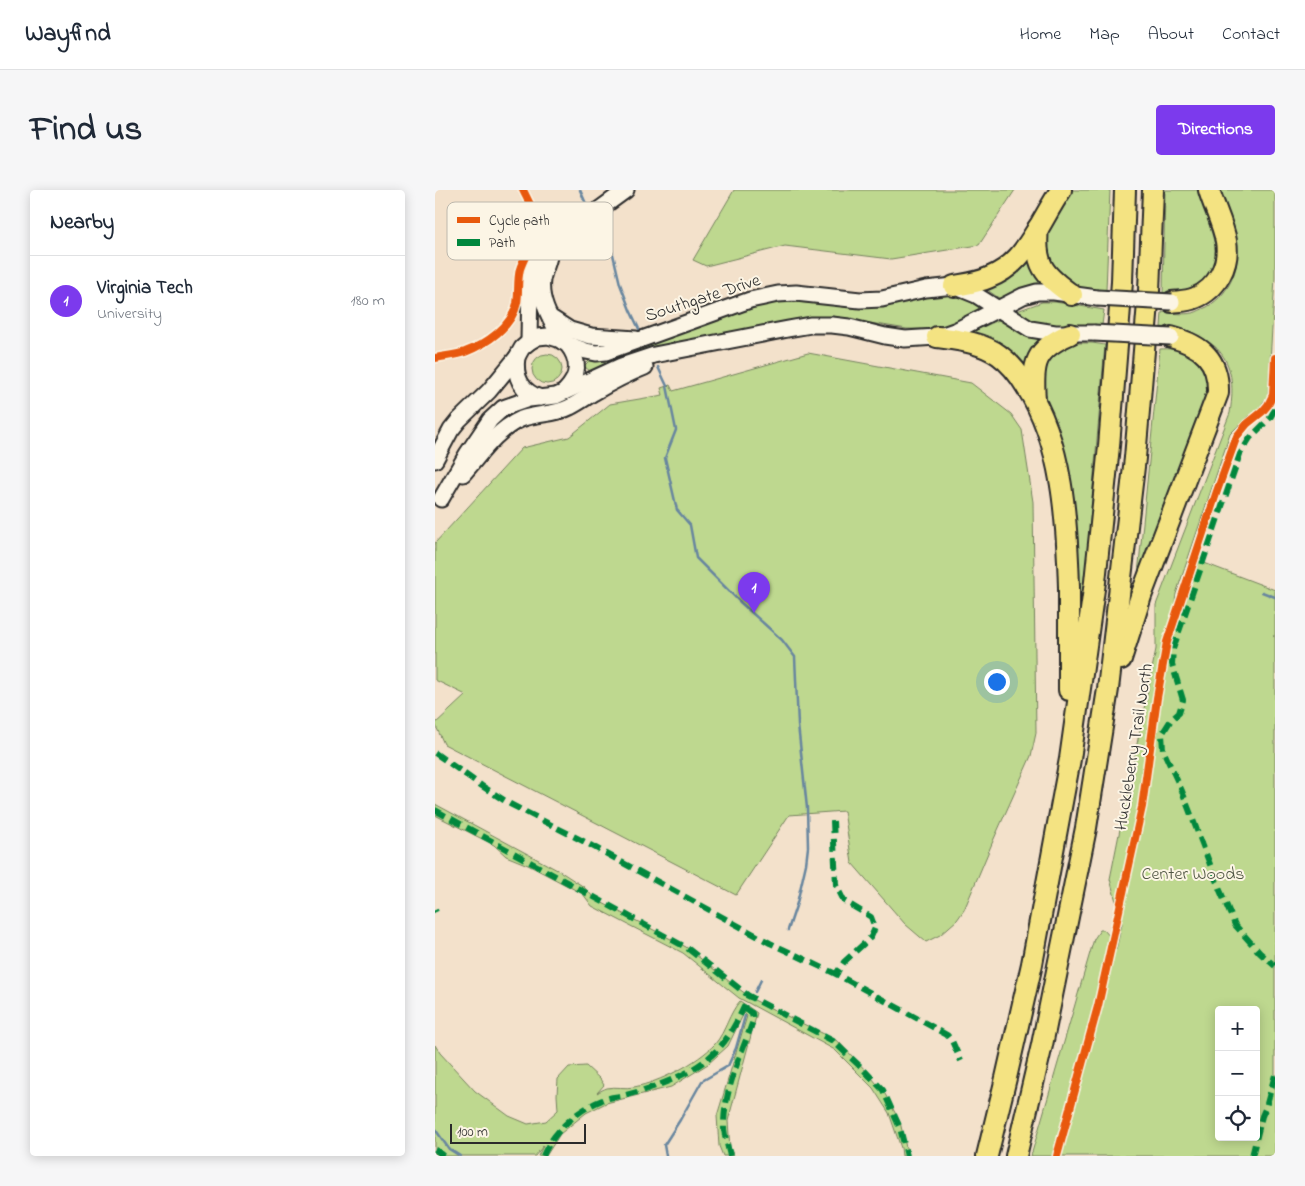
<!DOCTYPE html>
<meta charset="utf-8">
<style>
body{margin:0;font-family:"Indie Flower",sans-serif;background:#f6f6f7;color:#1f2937}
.controls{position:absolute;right:15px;bottom:15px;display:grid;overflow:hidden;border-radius:5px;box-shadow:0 2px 12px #0003}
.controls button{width:45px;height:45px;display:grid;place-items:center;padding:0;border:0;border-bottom:1px solid #e0e1e3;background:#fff;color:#1f2937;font:25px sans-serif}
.scale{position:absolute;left:15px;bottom:12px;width:136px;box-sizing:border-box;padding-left:5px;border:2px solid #2b2b2b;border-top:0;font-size:14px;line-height:18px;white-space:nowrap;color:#2b2b2b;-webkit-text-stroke:4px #fcf5e5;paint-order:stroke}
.you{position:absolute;left:561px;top:491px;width:18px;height:18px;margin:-12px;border:4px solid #fff;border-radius:50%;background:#1a73e8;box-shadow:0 0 0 8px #1a73e833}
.badge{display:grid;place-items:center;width:32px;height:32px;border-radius:50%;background:#7c3aed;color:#fff;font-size:16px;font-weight:700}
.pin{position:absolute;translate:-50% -41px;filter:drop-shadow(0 1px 2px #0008)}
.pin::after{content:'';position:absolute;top:26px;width:18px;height:15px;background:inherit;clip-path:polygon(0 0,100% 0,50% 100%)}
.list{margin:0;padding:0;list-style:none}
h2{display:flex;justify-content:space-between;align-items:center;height:65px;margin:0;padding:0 20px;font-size:21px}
h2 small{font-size:16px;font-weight:400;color:#747a83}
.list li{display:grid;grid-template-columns:32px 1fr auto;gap:15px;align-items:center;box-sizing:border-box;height:90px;padding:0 20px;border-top:1px solid #e0e1e3}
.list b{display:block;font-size:19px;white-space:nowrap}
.list p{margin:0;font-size:16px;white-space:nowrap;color:#747a83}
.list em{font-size:16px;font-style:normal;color:#747a83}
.icon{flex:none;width:28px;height:28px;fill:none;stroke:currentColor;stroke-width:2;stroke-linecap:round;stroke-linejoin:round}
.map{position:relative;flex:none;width:840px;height:966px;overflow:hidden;border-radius:5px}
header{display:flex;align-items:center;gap:30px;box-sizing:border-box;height:70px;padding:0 25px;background:#fff;border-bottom:1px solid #e0e1e3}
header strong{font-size:24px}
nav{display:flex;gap:28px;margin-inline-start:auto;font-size:18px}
.intro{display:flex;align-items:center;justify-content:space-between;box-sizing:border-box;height:120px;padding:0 30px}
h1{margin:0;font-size:35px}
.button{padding:12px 22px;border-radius:5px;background:#7c3aed;color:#fff;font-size:18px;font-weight:700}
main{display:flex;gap:30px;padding:0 30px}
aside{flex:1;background:#fff;border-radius:5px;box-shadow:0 2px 12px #0003}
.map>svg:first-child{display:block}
.green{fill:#bed88f;stroke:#74825d;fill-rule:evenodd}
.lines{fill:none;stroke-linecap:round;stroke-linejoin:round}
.stream{stroke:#68869f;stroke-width:2.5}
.secondary-casing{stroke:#2b2b2b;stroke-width:19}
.motorway-casing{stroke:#2b2b2b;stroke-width:24}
.secondary{stroke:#fcf5e5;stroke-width:15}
.motorway{stroke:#f4e382;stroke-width:20}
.secondary-bridge-casing{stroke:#2b2b2b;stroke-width:19;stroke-linecap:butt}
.secondary-bridge{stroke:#fcf5e5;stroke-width:15}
.quiet{stroke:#00873e;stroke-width:6;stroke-dasharray:12 6;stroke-linecap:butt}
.cycleway-casing{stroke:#fcf5e5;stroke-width:11}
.cycleway{stroke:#e8590c;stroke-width:8}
.labels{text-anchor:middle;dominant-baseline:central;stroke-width:4;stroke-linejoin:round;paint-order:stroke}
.street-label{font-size:18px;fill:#2b2b2b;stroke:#fcf5e5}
.park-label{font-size:18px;fill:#505644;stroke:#fcf5e5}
.key{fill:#fcf5e5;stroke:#bdb8ad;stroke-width:1}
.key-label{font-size:14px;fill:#2b2b2b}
</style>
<header>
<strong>Wayfind</strong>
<nav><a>Home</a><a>Map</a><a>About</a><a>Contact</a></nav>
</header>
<div class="intro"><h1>Find us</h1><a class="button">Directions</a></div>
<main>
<aside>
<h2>Nearby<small></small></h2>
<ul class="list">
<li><span class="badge">1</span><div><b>Virginia Tech</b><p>University</p></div><em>180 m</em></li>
</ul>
</aside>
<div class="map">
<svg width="840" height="966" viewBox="0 0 840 966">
<rect width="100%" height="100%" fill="#f3e1cb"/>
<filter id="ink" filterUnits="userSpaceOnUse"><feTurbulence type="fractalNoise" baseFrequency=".02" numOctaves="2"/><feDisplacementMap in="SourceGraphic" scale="10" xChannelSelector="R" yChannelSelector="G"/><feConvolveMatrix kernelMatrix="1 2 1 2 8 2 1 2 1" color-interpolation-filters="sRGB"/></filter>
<g filter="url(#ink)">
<g class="green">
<path d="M 299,0 L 580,0 L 544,55 L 456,69 L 350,56 L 271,76 L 258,70 Z"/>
<path d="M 634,0 L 675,0 L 671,100 L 640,98 L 613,75 L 609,42 Z"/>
<path d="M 730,0 L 763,0 C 767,11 771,23 774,34 C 782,60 788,79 761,96 C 750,102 741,105 728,103 Z"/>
<path d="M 784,0 L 840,0 L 840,88 L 833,205 L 823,220 L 812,227 L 795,244 L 741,404 L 738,427 L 729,447 L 742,436 L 764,371 L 840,400 L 840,446 L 838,446 L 840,447 L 840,966 L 596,966 L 659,749 L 665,740 L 669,740 L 676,748 L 681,760 L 687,734 L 675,689 L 721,459 L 721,415 L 795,223 C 804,166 781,144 726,137 L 727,122 C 736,123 748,125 758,123 C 762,122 767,119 772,117 C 796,103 807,75 801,47 C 798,33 789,14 784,0 ZM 784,820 L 821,820 L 821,947 L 784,947 Z"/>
<path d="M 596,69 L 609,96 L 568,111 L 551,99 L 589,75 Z"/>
<path d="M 517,105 L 538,110 L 551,119 L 521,133 L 501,138 L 487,139 L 472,139 L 417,130 L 399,129 L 157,183 L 149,176 L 155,170 L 173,169 L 191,163 L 319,116 L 345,112 L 361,112 L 427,118 L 451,116 L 494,107 Z"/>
<path d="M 607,112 L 620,112 L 669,120 L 667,135 C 636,136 608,141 582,121 Z"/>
<path d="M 566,129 C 581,140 591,145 609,150 L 591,180 L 530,145 Z"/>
<path d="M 637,153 L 657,153 L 670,155 L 652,367 L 640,456 L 604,189 L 617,163 Z"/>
<path d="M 725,159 C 742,158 758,161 769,176 C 772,181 774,189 777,195 L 701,405 Z"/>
<path d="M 373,163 L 536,193 L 576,224 L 587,240 L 598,312 L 601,543 L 596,566 L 558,651 L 529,720 L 522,730 L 514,737 L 505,745 L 491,752 L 470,734 L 417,673 L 409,621 L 354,625 L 301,705 L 9,554 L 0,534 L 31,505 L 0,490 L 0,353 L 87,258 L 134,247 L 175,214 L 228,205 L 226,198 L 235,195 L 238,201 Z"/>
<circle cx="112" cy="179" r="15"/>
<path d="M 0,614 L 126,682 L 149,697 L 160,709 L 251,757 L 300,796 L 319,810 L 387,843 L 404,852 L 433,883 L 450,904 L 465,932 L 473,966 L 467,966 L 466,958 L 454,923 L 438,898 L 400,860 L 304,808 L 248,763 L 157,716 L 148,704 L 93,675 L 71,666 L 59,655 L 0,625 Z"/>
<path d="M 305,811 L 322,823 L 293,931 L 295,958 L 299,966 L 288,966 L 284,956 L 282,926 L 312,826 L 309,823 L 308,825 L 293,856 L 273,874 L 236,897 L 171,913 L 151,923 L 125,944 L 111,966 L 103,966 L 108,956 L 100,966 L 0,966 L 0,855 L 5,863 L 40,901 L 74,926 L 93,934 L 111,931 L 123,920 L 122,905 L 123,889 L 134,877 L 151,876 L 165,889 L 169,895 L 162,903 C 165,901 169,899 172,898 C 181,896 190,899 199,897 C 225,892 262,873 280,854 C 291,841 294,823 305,811 Z"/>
</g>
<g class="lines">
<g class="stream">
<path d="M 145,0 L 152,16"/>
<path d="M 158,31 L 162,41 L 177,60 L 185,94 L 195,120 L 205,141"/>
<path d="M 223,177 L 232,196 L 241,240 L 230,268 L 242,320 L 255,335 L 261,368 L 306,413 L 347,450 L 360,467 L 363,535 L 372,618 L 373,657 L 371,674 L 362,713 L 353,740"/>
<path d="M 827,402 L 840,407"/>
<path d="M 320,802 L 326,790"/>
<path d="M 0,939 L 14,959 L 25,966"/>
<path d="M 231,966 L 229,955 L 245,930 L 267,891 L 293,876 L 301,858 L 310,826"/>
</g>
<g class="secondary-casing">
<g id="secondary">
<path d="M 115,60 C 114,73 109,79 107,90 C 104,113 118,133 128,152"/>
<path d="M 118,129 L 135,140 L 156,146 L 201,149"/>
<path d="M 94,152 L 95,87 L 99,75 L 106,65 L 115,60 L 125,48 L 191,0"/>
<path d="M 82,167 C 79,187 86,202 106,208"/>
<path d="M 130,201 C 145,186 145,170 132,154"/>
<path d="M 0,270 L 16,240 L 24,230 L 54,201 L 82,167 L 87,158 L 94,152 L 103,147 L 113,146 L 123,149 L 132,154 L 151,161 L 161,163 L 171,162 L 315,110 L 343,104 L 361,103 L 425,110 L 447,109 L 491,99 L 519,96 L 541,105 L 595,139 L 620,143 L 659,143"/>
<path d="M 28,284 C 45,265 61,240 86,229 C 102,223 120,225 135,217 C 143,213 150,208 158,203 C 175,193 192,184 210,177"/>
<path d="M 6,309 L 32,264 L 55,230 L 68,218 L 94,209 L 121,206 L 186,176 L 219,165 L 353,139 L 376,135 L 397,135 L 414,137 L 450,146 L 470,149 L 502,147 L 522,140 L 588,106 L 602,102 L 619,102 L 662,108"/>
</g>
</g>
<g class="motorway-casing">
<g id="motorway">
<path d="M 603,38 C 599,75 609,85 637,105"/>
<path d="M 519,96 C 530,94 542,93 553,88 C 579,78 590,60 604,37 C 611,25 618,12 626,0"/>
<path d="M 737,112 C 745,111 753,111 760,108 C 782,99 795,75 791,51 C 788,34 779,17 774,0"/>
<path d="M 502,147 C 523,150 546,152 564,165 C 575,173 584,184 591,196 C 628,253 632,331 634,397 C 634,432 634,466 634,500"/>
<path d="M 600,209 C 597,173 600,159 635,144"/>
<path d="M 686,469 L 706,406 L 783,203 C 784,170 767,155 736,147"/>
<path d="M 552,966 L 571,888 L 597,774 L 635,569 L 660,392 L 674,256 L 687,92 L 690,0"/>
<path d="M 581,966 L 607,855 L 651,638 L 673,499 L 700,268 L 714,101 L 718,0"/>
</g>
</g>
<use href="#secondary" class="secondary"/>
<use href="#motorway" class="motorway"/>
<g class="secondary-bridge-casing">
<g id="secondary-bridge">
<path d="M 662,108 L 737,112"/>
<path d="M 659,143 L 736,147"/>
</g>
</g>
<use href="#secondary-bridge" class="secondary-bridge"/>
<g class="quiet">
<path d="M 840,219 L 835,228 L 815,248 L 805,264 L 738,459 L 737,474 L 748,510 L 744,523 L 736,530 L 727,544 L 728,560 L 747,601 L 784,698 L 800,735 L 825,763 L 840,776"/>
<path d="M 0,563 L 47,596 L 75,614 L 148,651 L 335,753 L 401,784 L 467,820 L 512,845 L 517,851 L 526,871"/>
<path d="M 0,620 L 252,758 L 314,806 L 398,851 L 428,879 L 448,900 L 465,938 L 472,966"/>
<path d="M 398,631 L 401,695 L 409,711 L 436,727 L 440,738 L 436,747 L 409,772 L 401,784"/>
<path d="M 0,720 L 1,722"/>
<path d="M 0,959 L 8,966"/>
<path d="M 108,966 C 118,942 141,921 165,911 C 173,907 182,907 191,905 C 222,897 261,883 283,859 C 295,847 307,822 314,806"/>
<path d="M 295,966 C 293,957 290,948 289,939 C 288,902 306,865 318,831 L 317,823 L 308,818"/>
<path d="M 817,966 L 827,926 L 831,917 L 840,885"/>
</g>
<g class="cycleway-casing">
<g id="cycleway">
<path d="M 0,168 C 10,166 21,165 30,162 C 51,154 77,137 82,113 C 84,102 82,91 85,79 C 89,67 97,55 100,43 C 104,28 94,13 88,0"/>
<path d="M 622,966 L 663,816 L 707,617 L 722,508 L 732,452 L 782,301 L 802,246 L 812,234 L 827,222 L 833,215 L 838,205 L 840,168"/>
</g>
</g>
<use href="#cycleway" class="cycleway"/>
</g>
</g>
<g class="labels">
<g class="street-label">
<text transform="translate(268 109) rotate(-18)">Southgate Drive</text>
<text transform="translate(700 557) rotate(-81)">Huckleberry Trail North</text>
</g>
<g class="park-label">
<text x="758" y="685">Center Woods</text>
</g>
</g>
<rect x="12" y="12" width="166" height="58" rx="8" class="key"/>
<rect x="22" y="27" width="23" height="6" fill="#e8590c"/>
<rect x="22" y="49" width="23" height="7" fill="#00873e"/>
<g class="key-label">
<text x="54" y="35">Cycle path</text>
<text x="54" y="57">Path</text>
</g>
</svg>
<div class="controls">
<button>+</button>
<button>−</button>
<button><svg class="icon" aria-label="locate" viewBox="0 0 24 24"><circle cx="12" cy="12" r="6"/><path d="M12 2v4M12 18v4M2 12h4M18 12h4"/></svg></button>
</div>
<div class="scale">100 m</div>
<div class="you"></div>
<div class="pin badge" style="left:319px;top:423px">1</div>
</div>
</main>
